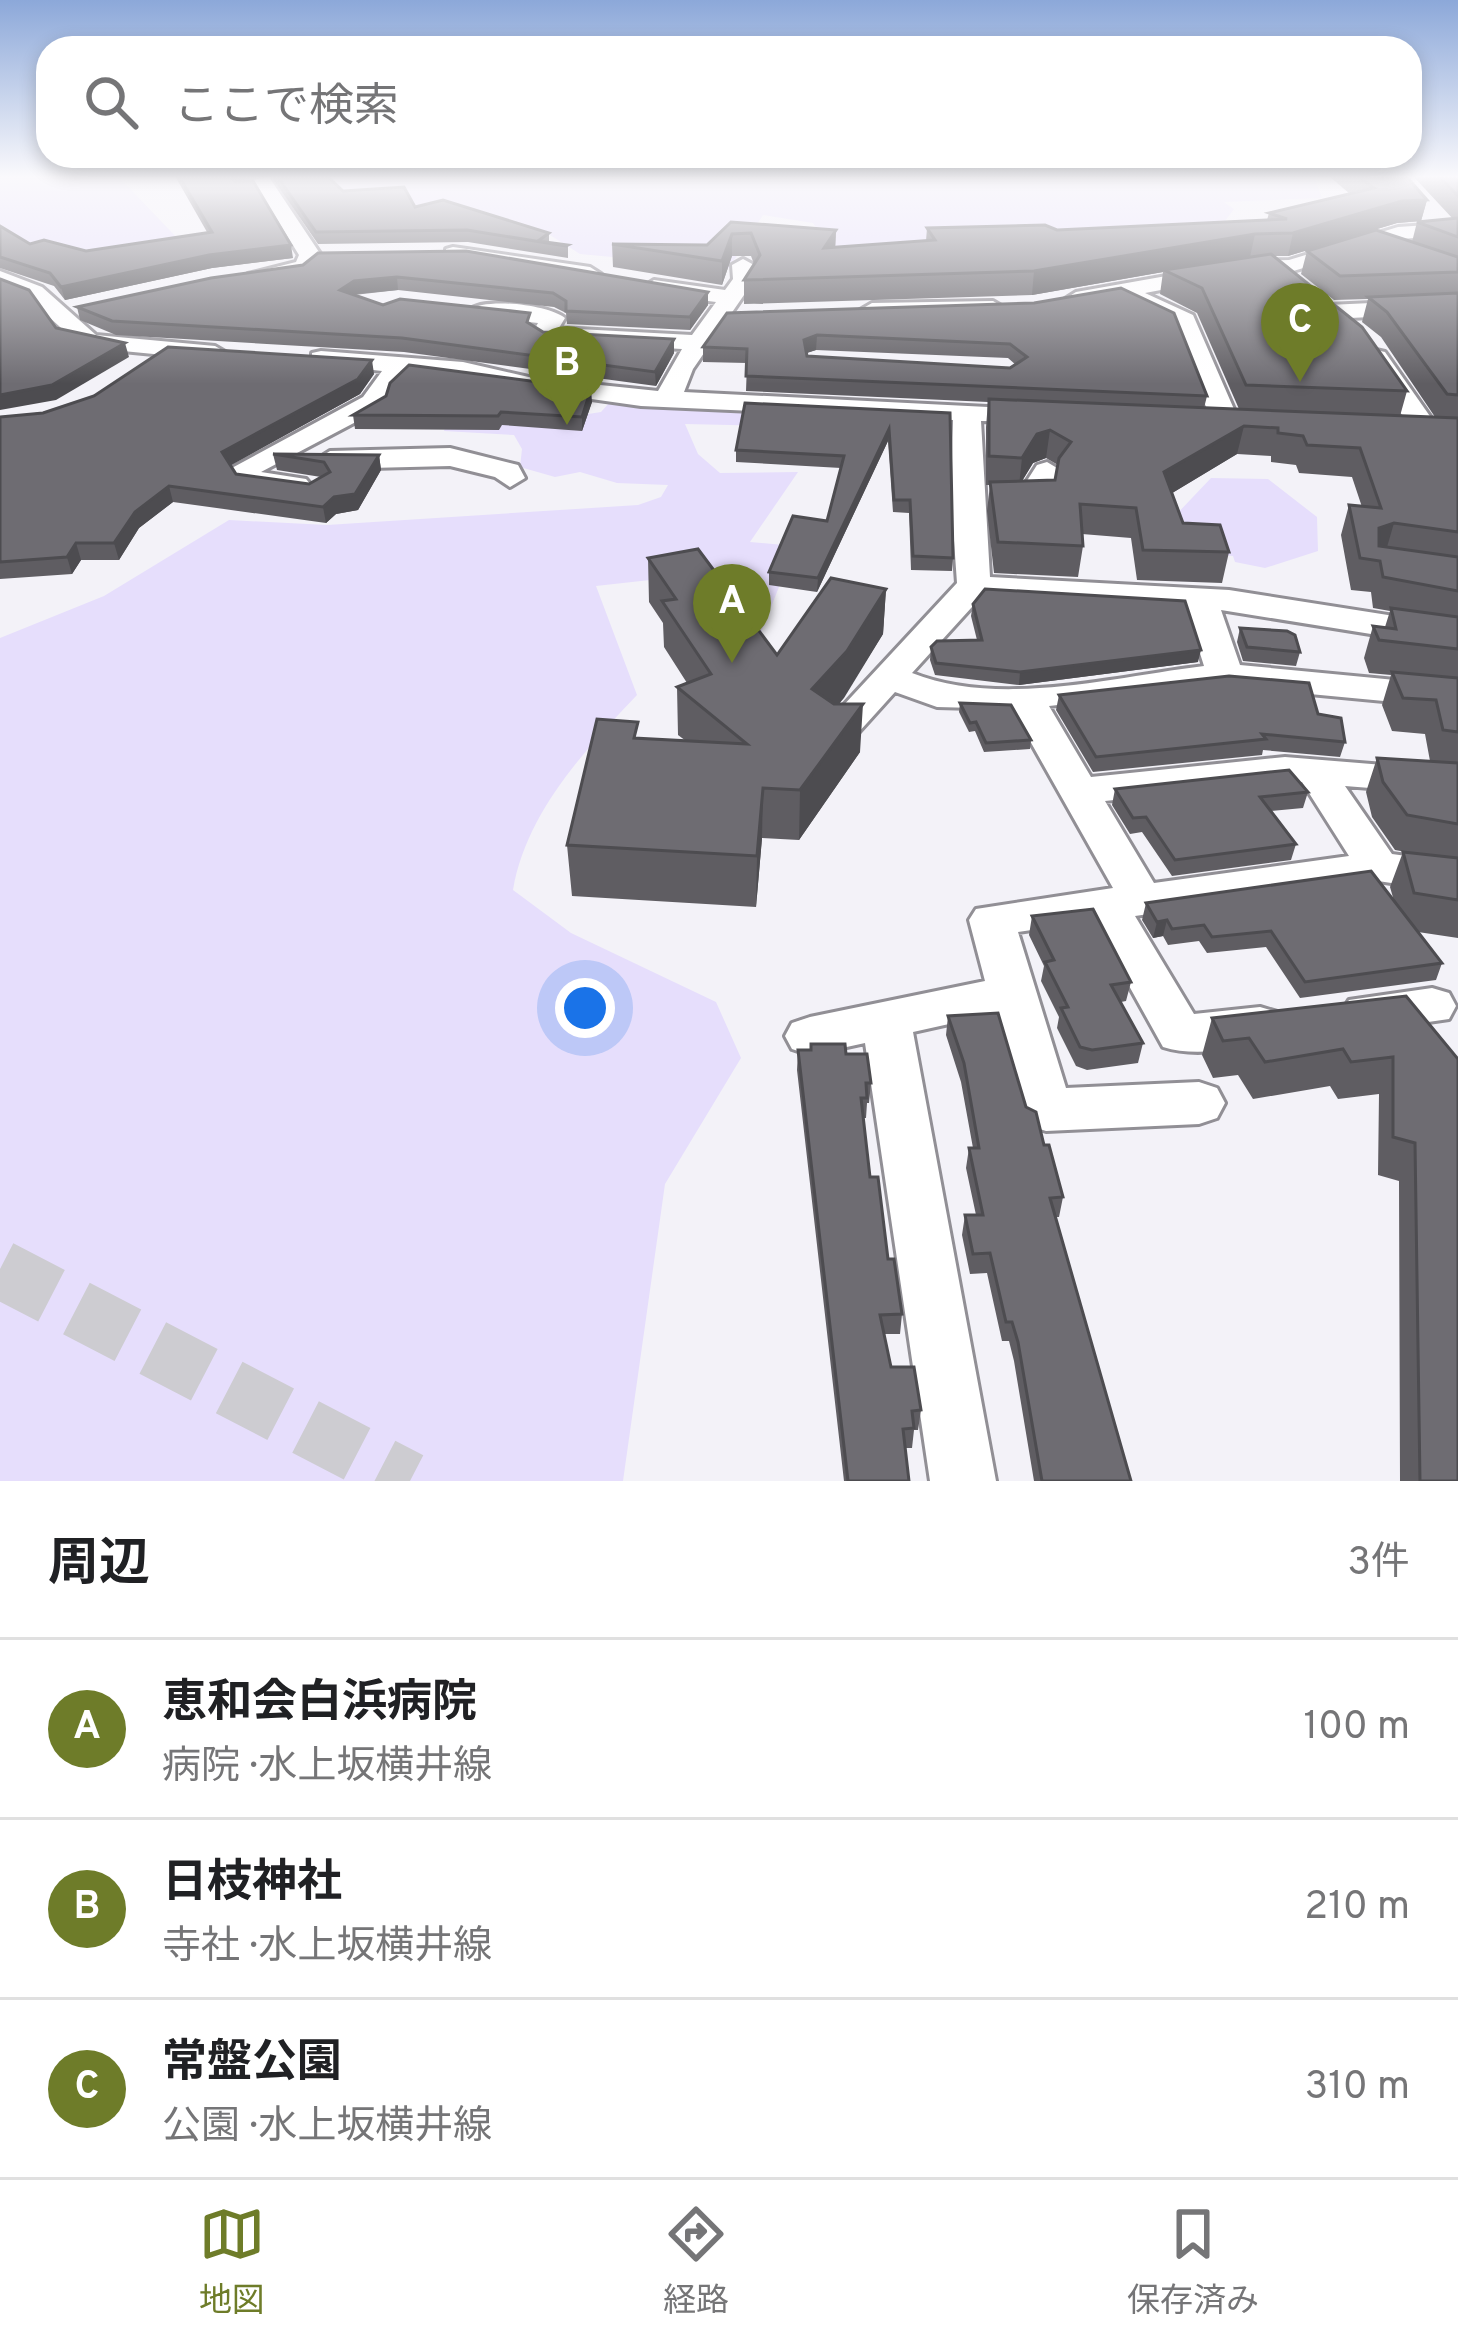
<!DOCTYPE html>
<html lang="ja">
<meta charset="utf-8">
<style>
body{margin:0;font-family:Overpass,"Noto Sans JP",sans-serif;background:#f2f2f2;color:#202124}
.you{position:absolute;left:585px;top:1008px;width:42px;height:42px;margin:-30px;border:9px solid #fff;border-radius:50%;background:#1a73e8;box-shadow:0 0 0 18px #1a73e833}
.badge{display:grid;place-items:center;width:78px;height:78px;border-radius:50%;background:#6e7c29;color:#fff;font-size:39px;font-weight:700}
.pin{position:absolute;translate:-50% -99px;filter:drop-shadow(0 3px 6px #0008)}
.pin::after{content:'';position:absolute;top:63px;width:42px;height:36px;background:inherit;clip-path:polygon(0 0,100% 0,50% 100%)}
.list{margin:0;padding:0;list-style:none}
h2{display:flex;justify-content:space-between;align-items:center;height:156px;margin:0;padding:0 48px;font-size:51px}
h2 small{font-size:39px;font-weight:400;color:#757577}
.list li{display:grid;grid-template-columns:78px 1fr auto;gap:36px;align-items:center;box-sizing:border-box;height:180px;padding:0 48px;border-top:3px solid #e0e0e0}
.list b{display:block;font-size:45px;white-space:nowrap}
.list p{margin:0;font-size:39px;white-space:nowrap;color:#757577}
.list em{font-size:39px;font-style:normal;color:#757577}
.icon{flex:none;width:66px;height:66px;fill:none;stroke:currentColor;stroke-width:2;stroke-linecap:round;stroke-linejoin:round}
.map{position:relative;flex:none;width:1458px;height:1481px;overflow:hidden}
.search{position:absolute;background:#fff;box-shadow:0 6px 18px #0003;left:36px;right:36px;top:36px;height:132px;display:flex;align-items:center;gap:30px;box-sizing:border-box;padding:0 42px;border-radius:36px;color:#757577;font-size:45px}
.sheet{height:696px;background:#fff}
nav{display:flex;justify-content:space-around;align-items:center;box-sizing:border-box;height:168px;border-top:3px solid #e0e0e0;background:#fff;font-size:33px;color:#757577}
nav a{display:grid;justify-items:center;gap:6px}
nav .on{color:#6e7c29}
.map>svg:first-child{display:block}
.green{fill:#e6defc}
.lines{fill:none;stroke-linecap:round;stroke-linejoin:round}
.minor-tunnel{stroke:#cdccd1;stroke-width:58;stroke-dasharray:58 28;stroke-linecap:butt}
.minor-casing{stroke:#918f95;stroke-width:6}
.minor{fill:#fff;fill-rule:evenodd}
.wall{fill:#5f5d62;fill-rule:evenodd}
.shaded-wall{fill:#4d4c50}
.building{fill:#6e6c72;stroke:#4d4c50;stroke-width:3;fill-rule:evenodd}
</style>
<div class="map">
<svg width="1458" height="1481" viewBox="0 0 1458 1481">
<rect width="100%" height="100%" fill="#f3f2f8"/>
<g class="green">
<path d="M 0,176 L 118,176 L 178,239 C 112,254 67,255 0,239 Z"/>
<path d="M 312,176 L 1314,176 L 1322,198 L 1224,202 L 1234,209 L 1225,221 L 1245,229 L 842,263 L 813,223 L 763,215 L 729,268 L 580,254 L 550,235 L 478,229 L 310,182 Z"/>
<path d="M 455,400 L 582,415 L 601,412 L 609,403 L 822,414 L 813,427 L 685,424 L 698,454 L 720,473 L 798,472 L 750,542 L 795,546 L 755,648 L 704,574 L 596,586 L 637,695 C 584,751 526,813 513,890 L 571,933 L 716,1002 L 741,1058 L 665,1184 L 623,1481 L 0,1481 L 0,638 L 104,596 L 229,520 L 327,525 L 638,505 L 661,497 L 668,485 L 617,483 L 580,472 L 555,477 L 520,467 L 522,449 L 514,435 L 444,431 Z"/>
<path d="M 1211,478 L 1268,479 L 1317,517 L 1318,551 L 1265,568 L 1235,562 L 1233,556 L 1157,550 L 1173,518 Z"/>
</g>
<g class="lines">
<path class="minor-tunnel" d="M 0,1269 L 410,1481"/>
<g class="minor-casing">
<g id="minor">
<path d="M 269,177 L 321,255 L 313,272 L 259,281 L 248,274 L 296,262 L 299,255 L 257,187 L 241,190 L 232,184 Z"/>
<path d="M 1458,223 L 1458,235 L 1400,239 L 1290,272 L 1251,273 L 1145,293 L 1193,315 L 1240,423 L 1226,431 L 1212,423 L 1175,324 L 1119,298 L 1076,306 L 1065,299 L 1076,292 L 1251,261 L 1289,260 L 1398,227 Z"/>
<path d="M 453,247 L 590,267 L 601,274 L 590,281 L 446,257 L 446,249 Z"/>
<path d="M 743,259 L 754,265 L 755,279 L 693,369 L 684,392 L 1049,410 L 1049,422 L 981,421 L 990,577 L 1229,590 L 1458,626 L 1458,648 L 1221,610 L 1240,665 L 1458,686 L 1458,708 L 1225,686 L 1049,706 L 1091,777 L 1285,757 L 1458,771 L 1458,795 L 1345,786 L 1392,854 L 1458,863 L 1458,893 L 1378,881 L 1135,916 L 1194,1014 L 1260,1007 L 1277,1012 L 1285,1025 L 1277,1038 C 1244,1048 1197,1058 1163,1047 L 1093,921 L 1018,932 L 1066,1088 L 1199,1082 L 1217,1088 L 1225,1103 L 1217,1118 L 1199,1124 L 1046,1131 L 1027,1125 L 994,1014 L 913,1032 L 996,1481 L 930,1481 L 865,1043 L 810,1055 L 792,1049 L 785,1036 L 792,1023 L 810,1017 L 985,981 L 969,920 L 976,909 L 1113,888 L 1012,709 L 937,707 L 895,692 L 848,744 L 834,748 L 815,736 L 957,583 L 951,498 L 953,420 L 641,406 L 408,373 L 388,394 L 386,406 L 261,472 L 306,479 L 311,485 L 306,491 L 240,486 L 230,469 L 363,397 L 382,371 L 312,363 L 312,353 L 321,351 L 463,362 L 533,378 L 658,391 L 682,349 L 544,341 L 532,334 L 538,323 L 481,317 L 469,310 C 486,297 549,305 565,318 L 559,328 L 692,335 L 716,302 L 654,294 L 643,287 L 654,280 L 725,290 L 733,279 L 732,265 ZM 982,596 L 1186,609 L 1204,666 C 1113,677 999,708 912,673 ZM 1285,781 L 1302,782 L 1349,856 L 1154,883 L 1105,801 Z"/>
<path d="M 0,271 L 42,287 L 96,335 L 215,346 L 227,353 L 215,360 L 82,347 L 26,296 L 0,285 Z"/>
<path d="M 1458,299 L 1458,313 L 1328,319 L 1316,312 L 1328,305 Z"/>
<path d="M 993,301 L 1005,308 L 1001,313 L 872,317 L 860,310 L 872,303 Z"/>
<path d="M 1376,350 L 1385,352 L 1441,432 L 1437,438 L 1427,440 L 1417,438 L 1364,357 Z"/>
<path d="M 450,448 L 518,465 L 525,478 L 510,487 L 495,477 L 450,466 L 330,469 L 316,460 L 330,451 Z"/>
<path d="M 1047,462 L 1062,471 L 1051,485 L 1048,506 L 996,505 L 992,499 L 996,493 L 1021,490 L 1037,465 Z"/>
<path d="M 1432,988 L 1449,993 L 1456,1006 L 1449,1019 L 1366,1031 L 1349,1026 L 1341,1013 L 1349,1000 Z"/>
</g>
</g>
<use href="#minor" class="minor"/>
</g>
<g class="wall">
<path d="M 175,176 L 256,176 L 236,182 L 293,258 L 212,268 L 65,300 L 54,286 L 0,268 L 0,226 L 30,244 L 86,251 L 207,232 Z"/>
<path d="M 271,176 L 327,176 L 343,191 L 415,207 L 549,233 L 549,243 L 568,245 L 568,258 L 468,242 L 318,244 Z"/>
<path d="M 1329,176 L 1406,176 L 1427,200 L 1421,221 L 1397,223 L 1288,256 L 1273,256 L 1407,391 L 1400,416 L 1435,417 L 1381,337 L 1362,322 L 1368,299 L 1334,300 L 1301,274 L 1307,251 L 1412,242 L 1417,222 L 1453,219 L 1413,176 L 1458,176 L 1458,938 L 1418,932 L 1442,963 L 1436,980 L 1300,998 L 1266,947 L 1207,953 L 1199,941 L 1168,945 L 1163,936 L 1153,938 L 1142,920 L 1146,903 L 1394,901 L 1390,887 L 1403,852 L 1406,852 L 1395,850 L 1372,817 L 1366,792 L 1377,758 L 1430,761 L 1425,734 L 1392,731 L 1382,705 L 1391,675 L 1369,673 L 1364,658 L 1373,626 L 1385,627 L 1390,611 L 1373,608 L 1371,592 L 1351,590 L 1341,535 L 1349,505 L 1362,507 L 1352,477 L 1299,473 L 1296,465 L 1271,462 L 1271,456 L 1237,454 L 1172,493 L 1183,523 L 1229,552 L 1222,583 L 1137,580 L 1131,538 L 1082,534 L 1083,546 L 1078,577 L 994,573 L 987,511 L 990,485 L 986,485 L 986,427 L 988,402 L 746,391 L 747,363 L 703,362 L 703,347 L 1034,303 L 1207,396 L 1204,408 L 1239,409 L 1197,313 L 1160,294 L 1163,272 L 1032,295 L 744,304 L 744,280 L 754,264 L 751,256 L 732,256 L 722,285 L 613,267 L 612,244 L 707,245 L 731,222 L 836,230 L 835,248 L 926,241 L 927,228 L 1057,230 L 1267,220 L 1269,213 L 1350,194 ZM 816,350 L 1008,358 L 1016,365 L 1010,368 L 807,356 L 807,353 ZM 1046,458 L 1058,465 L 1055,480 L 1022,481 L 1033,463 Z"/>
<path d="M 303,265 L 708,305 L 690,330 L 567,324 L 566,313 L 554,307 L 398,290 L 354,295 L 383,305 L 531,324 L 543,332 L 674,353 L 656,386 L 404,352 L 116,335 L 80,320 L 77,307 Z"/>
<path d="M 374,374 L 360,394 L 230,465 L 236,474 L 309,484 L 321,477 L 277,470 L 273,454 L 379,455 L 381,470 L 358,510 L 336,514 L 326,523 L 173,502 L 139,528 L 119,560 L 81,560 L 72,574 L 0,579 L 0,417 Z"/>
<path d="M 592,402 L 582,431 L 502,425 L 499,430 L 355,429 L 353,415 Z"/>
<path d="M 950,413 L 953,558 L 952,571 L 911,570 L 909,513 L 893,512 L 888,441 L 817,592 L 769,585 L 769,572 L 827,521 L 841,468 L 736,462 L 736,450 Z"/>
<path d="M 648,558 L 777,655 L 886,589 L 883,634 L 839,704 L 860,752 L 799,840 L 762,838 L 756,907 L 572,896 L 567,845 L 639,738 L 686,741 L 678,735 L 677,687 L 687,683 L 664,647 L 663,623 L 649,602 Z"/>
<path d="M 973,604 L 1198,662 L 1019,685 L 935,675 L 930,660 L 931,647 L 977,640 L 971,616 Z"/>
<path d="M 1240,628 L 1300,652 L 1296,666 L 1243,661 L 1237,642 Z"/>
<path d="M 1059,695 L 1318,714 L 1345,742 L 1340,757 L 1263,750 L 1262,755 L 1093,772 L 1056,710 Z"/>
<path d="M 960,703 L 1031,740 L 1030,749 L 984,752 L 975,731 L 969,732 L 959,712 Z"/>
<path d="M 1115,789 L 1308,792 L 1303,808 L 1271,811 L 1296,844 L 1291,860 L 1172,876 L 1142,832 L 1130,834 L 1112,805 Z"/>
<path d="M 1032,916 L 1131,982 L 1126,1001 L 1121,1002 L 1143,1043 L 1138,1063 L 1087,1070 L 1076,1066 L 1057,1028 L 1059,1017 L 1041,981 L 1044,966 L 1029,935 Z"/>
<path d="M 948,1016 L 1026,1107 L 1044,1145 L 1063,1197 L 1059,1217 L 1055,1217 L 1131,1481 L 1034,1481 L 1014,1361 L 1009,1341 L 1002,1341 L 987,1273 L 970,1274 L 962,1235 L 965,1215 L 976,1215 L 966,1168 L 969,1148 L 973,1148 L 961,1082 L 946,1035 Z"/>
<path d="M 1212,1018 L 1458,1059 L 1458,1481 L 1400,1481 L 1399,1181 L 1378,1175 L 1379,1094 L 1338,1099 L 1330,1086 L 1253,1099 L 1238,1075 L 1213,1078 L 1202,1055 Z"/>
<path d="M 798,1050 L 846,1054 L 871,1083 L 869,1103 L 867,1103 L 866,1118 L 863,1118 L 870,1177 L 902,1314 L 900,1334 L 884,1334 L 891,1367 L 921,1410 L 918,1430 L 914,1430 L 912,1448 L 905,1448 L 909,1481 L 844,1481 L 797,1070 Z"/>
</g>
<g class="shaded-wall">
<path d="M 226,176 L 256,176 L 228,185 Z"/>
<path d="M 1427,200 L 1421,221 L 1397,223 L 1288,256 L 1293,233 L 1402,201 Z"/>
<path d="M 836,230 L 835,252 L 824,248 Z"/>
<path d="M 732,234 L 732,256 L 722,285 L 722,261 Z"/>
<path d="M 1255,234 L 1250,257 L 1164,270 L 1163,272 L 1032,295 L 1034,271 Z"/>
<path d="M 291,245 L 293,258 L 212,268 L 65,300 L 61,287 L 209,255 Z"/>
<path d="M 397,277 L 398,290 L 356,294 L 343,303 L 340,290 L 354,281 Z"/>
<path d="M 708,292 L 708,305 L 690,330 L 690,317 Z"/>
<path d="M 817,335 L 816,350 L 803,354 L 804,340 Z"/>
<path d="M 674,339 L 674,353 L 656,386 L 655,372 Z"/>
<path d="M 125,343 L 129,357 L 56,400 L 0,410 L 0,395 Z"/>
<path d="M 372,360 L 374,374 L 360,394 L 226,468 L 222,452 Z"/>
<path d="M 591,389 L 592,402 L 582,431 L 582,417 Z"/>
<path d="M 1244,426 L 1237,454 L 1159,501 L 1164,472 Z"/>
<path d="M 889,429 L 888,441 L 817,592 L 818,578 Z"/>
<path d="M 1050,430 L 1046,458 L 1033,463 L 1019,486 L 1022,458 L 1037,434 Z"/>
<path d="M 379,455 L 381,470 L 358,510 L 336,514 L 326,523 L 323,507 Z"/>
<path d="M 169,486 L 173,502 L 139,528 L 119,560 L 114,543 L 135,512 Z"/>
<path d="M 1394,523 L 1385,554 L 1370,559 L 1379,528 Z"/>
<path d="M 76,543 L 81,560 L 72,574 L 67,557 Z"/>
<path d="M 886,589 L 883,634 L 844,698 L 811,737 L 812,689 Z"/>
<path d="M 1201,650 L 1198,662 L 1019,685 L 1020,672 Z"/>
<path d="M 863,704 L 860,752 L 799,840 L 800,790 Z"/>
<path d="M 763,788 L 762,838 L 756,907 L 757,856 Z"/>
<path d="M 1167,920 L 1163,936 L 1153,938 L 1157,922 Z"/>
</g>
<g class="building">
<path d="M 179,176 L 229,176 L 236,182 L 253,181 L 291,245 L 209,255 L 61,287 L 50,273 L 0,257 L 0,226 L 30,244 L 44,240 L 86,251 L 212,232 Z"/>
<path d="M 277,176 L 327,176 L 343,191 L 404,187 L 415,207 L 443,200 L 549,233 L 538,241 L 568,245 L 566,246 L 467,230 L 316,232 Z"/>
<path d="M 1358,176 L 1406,176 L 1427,200 L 1402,201 L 1293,233 L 1255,234 L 1034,271 L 744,280 L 760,255 L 751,233 L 732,234 L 722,261 L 612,244 L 707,245 L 731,222 L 836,230 L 824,248 L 935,240 L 927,228 L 1045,225 L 1057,230 L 1287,219 L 1269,213 L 1374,188 Z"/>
<path d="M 1439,176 L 1458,176 L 1458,196 Z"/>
<path d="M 1458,218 L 1458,237 L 1417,222 Z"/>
<path d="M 1376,230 L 1458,257 L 1458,272 L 1340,276 L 1307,251 Z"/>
<path d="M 466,251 L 708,292 L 690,317 L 566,311 L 566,301 L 553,293 L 397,277 L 354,281 L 340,290 L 383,305 L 400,299 L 530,313 L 527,322 L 543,332 L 674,339 L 655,372 L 402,338 L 112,321 L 77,307 L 211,278 L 303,265 L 318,253 Z"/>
<path d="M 1271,254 L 1362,327 L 1407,391 L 1246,385 L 1202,288 L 1164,270 Z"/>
<path d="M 0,279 L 29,290 L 56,328 L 125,343 L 52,385 L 0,395 Z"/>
<path d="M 1121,288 L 1174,313 L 1207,396 L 746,376 L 747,349 L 703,347 L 727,313 L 1034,303 ZM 817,335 L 1010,344 L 1027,357 L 1010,368 L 807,356 L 804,340 Z"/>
<path d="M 1458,293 L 1458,395 L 1447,394 L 1387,312 L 1368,297 Z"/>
<path d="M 168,347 L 372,360 L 358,379 L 222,452 L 236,474 L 309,484 L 330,472 L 324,462 L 273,454 L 379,455 L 355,494 L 334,497 L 323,507 L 169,486 L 135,512 L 114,543 L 76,543 L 67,557 L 0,562 L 0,417 L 43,413 L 94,396 Z"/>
<path d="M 409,365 L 591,389 L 582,417 L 501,412 L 498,416 L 353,415 L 386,396 L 390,383 Z"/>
<path d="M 989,399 L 1458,418 L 1458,532 L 1394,523 L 1379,528 L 1379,546 L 1458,557 L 1458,591 L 1383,577 L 1380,561 L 1360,558 L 1349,505 L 1381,508 L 1360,448 L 1307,445 L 1303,436 L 1278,433 L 1278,428 L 1244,426 L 1164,472 L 1183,523 L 1220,525 L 1229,552 L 1143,550 L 1136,508 L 1080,504 L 1083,546 L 998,542 L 990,482 L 1055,480 L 1059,458 L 1071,442 L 1050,430 L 1037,434 L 1022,458 L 989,456 Z"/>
<path d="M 745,403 L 950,413 L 953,558 L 913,556 L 910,500 L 894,500 L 889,429 L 818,578 L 769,572 L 793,516 L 827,521 L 844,456 L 736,450 Z"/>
<path d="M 698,549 L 777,655 L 831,578 L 886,589 L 847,651 L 812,689 L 834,704 L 863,704 L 800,790 L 763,788 L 757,856 L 567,845 L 597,719 L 638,722 L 634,738 L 747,744 L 677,687 L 711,674 L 662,601 L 676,599 L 648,558 Z"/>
<path d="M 985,589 L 1185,601 L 1201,650 L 1020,672 L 936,663 L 931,647 L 937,641 L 982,640 L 973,604 Z"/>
<path d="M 1391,608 L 1458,617 L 1458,649 L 1379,640 L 1373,626 L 1396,629 Z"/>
<path d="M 1240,628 L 1287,631 L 1295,635 L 1300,652 L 1247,647 Z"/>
<path d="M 1392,672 L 1458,678 L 1458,732 L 1443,730 L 1436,700 L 1403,698 Z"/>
<path d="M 1229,676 L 1309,683 L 1318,714 L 1341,718 L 1345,742 L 1262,734 L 1266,739 L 1096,757 L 1059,695 Z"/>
<path d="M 960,703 L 1011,705 L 1031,740 L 986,743 L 976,722 L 970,723 Z"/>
<path d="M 1377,758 L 1458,763 L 1458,824 L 1407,815 L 1383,782 Z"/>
<path d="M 1289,770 L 1308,792 L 1260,797 L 1296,844 L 1175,860 L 1146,817 L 1133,818 L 1115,789 Z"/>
<path d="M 1403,852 L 1458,858 L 1458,900 L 1414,893 Z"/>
<path d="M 1371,871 L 1442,963 L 1305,982 L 1271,931 L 1212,937 L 1204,925 L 1172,929 L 1167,920 L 1157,922 L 1146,903 Z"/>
<path d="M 1093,909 L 1131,982 L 1111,985 L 1143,1043 L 1092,1050 L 1080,1047 L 1061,1008 L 1068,1007 L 1045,962 L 1054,960 L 1032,916 Z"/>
<path d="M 1406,996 L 1458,1059 L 1458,1481 L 1420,1481 L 1415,1143 L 1393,1137 L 1393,1057 L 1351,1062 L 1343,1049 L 1265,1062 L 1249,1038 L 1223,1041 L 1212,1018 Z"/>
<path d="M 998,1013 L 1026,1107 L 1036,1112 L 1044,1145 L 1049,1145 L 1063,1197 L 1050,1198 L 1131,1481 L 1042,1481 L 1018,1342 L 1012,1322 L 1006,1322 L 990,1253 L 973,1254 L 965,1215 L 983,1215 L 969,1148 L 979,1148 L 964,1063 L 948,1016 Z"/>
<path d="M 811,1044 L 845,1044 L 846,1054 L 867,1054 L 871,1083 L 866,1083 L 867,1098 L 861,1098 L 870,1177 L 878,1177 L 888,1259 L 894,1259 L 902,1314 L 880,1315 L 891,1367 L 914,1367 L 921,1410 L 912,1411 L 914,1428 L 903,1429 L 909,1481 L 848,1481 L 798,1050 L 811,1050 Z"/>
</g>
<linearGradient id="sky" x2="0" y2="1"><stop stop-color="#8ca8d9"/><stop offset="0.46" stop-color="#faf9fc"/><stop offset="1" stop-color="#faf9fc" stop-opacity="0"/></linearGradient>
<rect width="1458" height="384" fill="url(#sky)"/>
</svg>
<div class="you"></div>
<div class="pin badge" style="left:732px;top:663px">A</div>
<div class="pin badge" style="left:567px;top:425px">B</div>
<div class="pin badge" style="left:1300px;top:382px">C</div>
<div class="search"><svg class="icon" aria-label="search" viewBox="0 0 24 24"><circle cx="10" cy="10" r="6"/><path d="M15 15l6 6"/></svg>ここで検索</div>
</div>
<section class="sheet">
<h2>周辺<small>3件</small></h2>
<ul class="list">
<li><span class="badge">A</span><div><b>恵和会白浜病院</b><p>病院 · 水上坂横井線</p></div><em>100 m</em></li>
<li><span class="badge">B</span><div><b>日枝神社</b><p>寺社 · 水上坂横井線</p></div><em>210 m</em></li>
<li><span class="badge">C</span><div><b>常盤公園</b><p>公園 · 水上坂横井線</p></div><em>310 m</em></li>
</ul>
</section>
<nav>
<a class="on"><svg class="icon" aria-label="map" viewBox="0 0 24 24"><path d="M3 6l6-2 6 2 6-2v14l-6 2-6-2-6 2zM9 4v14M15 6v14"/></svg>地図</a>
<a><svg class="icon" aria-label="directions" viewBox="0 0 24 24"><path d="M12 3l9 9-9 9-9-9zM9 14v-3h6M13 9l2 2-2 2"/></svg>経路</a>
<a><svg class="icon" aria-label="saved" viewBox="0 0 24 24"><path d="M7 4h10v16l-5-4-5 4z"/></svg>保存済み</a>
</nav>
